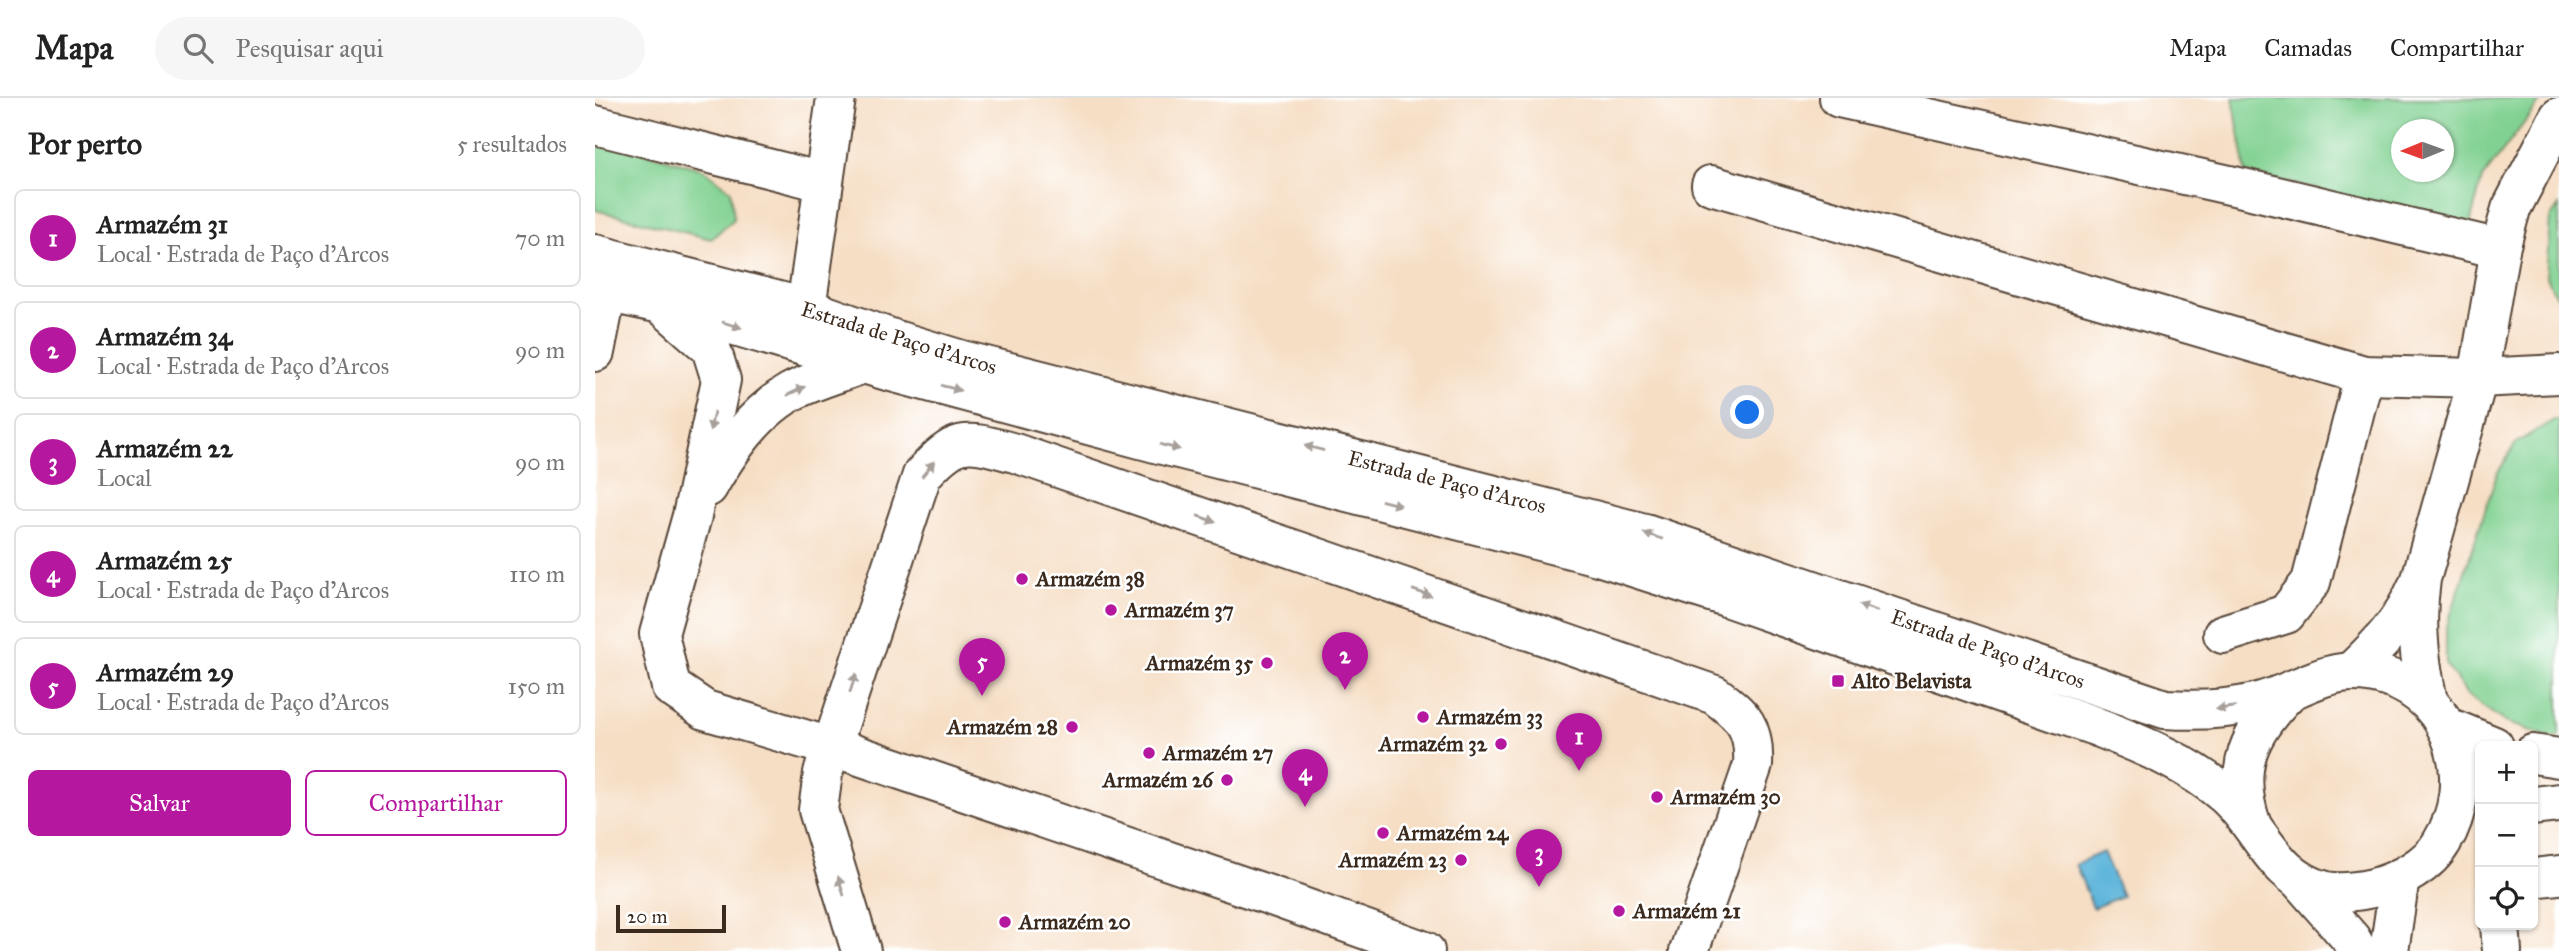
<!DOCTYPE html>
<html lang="pt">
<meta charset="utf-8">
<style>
body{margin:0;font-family:"IM FELL Great Primer",serif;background:#f6f6f6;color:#222}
.controls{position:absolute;right:21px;bottom:21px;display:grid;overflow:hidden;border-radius:10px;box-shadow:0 2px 5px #0004}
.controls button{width:63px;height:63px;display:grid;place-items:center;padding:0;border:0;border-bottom:2px solid #e0e0e0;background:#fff;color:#222;font:35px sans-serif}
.compass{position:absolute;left:1796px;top:21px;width:63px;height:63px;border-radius:50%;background:#fff;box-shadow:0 2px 5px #0004;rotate:269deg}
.scale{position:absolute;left:21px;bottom:18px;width:110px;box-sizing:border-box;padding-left:7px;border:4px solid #3b2a1e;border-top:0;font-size:19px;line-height:24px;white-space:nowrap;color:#3b2a1e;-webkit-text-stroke:5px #fff;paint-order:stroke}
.you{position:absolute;left:1153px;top:315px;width:24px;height:24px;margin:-18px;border:5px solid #fff;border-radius:50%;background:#1a73e8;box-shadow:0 0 0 10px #1a73e833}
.badge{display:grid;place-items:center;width:46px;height:46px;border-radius:50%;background:#b5179e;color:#fff;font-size:23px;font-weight:700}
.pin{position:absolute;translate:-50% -58px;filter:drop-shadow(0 2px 4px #0008)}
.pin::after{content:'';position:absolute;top:37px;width:24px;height:21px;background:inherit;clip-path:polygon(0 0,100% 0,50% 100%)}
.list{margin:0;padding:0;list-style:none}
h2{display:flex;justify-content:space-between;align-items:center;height:91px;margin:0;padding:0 28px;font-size:30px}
h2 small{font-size:23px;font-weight:400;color:#767676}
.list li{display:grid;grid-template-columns:46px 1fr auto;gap:21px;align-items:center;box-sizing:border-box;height:98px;margin:0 14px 14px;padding:0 14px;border:2px solid #e0e0e0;border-radius:10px}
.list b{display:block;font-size:26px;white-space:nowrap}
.list p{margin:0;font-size:23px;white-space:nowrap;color:#767676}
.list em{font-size:23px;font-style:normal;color:#767676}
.actions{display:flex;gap:14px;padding:21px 28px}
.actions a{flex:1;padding:16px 0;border:2px solid #b5179e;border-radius:10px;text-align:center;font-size:24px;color:#b5179e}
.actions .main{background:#b5179e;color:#fff}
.icon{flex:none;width:38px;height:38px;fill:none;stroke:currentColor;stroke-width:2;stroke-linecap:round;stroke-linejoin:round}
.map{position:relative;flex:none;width:1964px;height:853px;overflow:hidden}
header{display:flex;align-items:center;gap:42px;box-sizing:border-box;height:98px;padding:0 35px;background:#fff;border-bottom:2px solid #e0e0e0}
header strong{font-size:33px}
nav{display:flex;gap:38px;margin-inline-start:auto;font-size:24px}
.search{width:490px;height:63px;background:#f6f6f6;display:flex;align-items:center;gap:18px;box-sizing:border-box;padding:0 24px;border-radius:38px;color:#767676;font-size:26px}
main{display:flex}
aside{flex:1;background:#fff}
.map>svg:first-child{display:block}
.green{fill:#81d192;stroke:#5e7e58;stroke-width:2;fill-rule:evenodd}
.water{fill:#5eb6db;stroke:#4c707c;stroke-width:2}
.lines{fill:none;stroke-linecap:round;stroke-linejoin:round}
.minor-casing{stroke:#574537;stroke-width:42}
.major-casing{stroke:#574537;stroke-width:42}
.minor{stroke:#fff;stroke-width:38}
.major{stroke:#fff;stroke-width:38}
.oneway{fill:#a79f9a}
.poi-dot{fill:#b5179e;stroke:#fff;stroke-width:2.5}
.labels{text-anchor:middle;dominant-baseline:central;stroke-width:5;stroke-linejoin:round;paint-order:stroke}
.street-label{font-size:21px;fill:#3b2a1e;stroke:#fff}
.poi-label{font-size:21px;font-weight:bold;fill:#3b2a1e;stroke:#fff;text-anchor:start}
</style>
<header>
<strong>Mapa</strong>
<div class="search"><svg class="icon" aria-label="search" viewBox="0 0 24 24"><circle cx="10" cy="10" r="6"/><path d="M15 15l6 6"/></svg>Pesquisar aqui</div>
<nav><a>Mapa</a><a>Camadas</a><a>Compartilhar</a></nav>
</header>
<main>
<aside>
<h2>Por perto<small>5 resultados</small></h2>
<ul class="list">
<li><span class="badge">1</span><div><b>Armazém 31</b><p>Local · Estrada de Paço d'Arcos</p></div><em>70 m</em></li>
<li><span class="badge">2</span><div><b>Armazém 34</b><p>Local · Estrada de Paço d'Arcos</p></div><em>90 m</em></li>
<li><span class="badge">3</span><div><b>Armazém 22</b><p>Local</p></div><em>90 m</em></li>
<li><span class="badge">4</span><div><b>Armazém 25</b><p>Local · Estrada de Paço d'Arcos</p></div><em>110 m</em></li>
<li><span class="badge">5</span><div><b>Armazém 29</b><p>Local · Estrada de Paço d'Arcos</p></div><em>150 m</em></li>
</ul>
<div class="actions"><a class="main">Salvar</a><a>Compartilhar</a></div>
</aside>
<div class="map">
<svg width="1964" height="853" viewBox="0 0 1964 853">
<rect width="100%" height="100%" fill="#fff"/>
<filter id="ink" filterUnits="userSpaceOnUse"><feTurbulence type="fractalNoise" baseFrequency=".0143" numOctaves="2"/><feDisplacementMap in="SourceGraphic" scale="14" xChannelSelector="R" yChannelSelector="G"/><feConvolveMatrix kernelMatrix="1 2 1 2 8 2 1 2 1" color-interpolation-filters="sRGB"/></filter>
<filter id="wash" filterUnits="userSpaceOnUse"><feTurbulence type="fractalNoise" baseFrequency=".00686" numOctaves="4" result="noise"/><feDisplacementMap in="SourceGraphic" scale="28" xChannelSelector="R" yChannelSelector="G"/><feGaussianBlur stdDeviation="1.57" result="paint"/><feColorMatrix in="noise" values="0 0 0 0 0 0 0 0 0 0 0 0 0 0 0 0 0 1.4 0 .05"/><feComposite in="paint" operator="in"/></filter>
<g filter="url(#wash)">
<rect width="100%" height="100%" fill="#f6dec5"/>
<g class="green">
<path d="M 1638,0 L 1948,0 L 1887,81 L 1875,126 L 1651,75 ZM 1806,32 L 1848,32 L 1848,74 L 1806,74 Z"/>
<path d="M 0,40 L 110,72 L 136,93 L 139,121 L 116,141 L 0,112 Z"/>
<path d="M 1964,107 L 1964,202 L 1951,179 L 1955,120 Z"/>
<path d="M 1959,322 L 1964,322 L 1964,639 L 1957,640 L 1910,624 L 1873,598 L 1851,567 L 1851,531 L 1902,376 L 1921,345 Z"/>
</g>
<path class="water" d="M 1508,754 L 1527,798 L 1498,810 L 1480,766 Z"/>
</g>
<g filter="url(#ink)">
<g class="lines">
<g class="minor-casing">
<g id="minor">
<path d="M 1244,0 L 1648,90 L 1905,151"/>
<path d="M 0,27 L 228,84"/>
<path d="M 1116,87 L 1769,277 L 1883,280 L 1964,276"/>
<path d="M 66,206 L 116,250 L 126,282 L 97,418 L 64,536 L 76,589 L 110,612 L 256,655 L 674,797 L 830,853"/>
<path d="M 211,210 L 241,0"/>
<path d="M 0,254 L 12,194"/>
<path d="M 113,389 C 133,353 159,315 196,294 C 218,282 245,275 268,266"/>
<path d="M 1628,536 L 1691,516 L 1716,484 L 1769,277"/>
<path d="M 1756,574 C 1783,548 1807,524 1822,489"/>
<path d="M 1833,603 C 1824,561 1820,523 1826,481 L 1883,280 L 1905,151 L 1916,111 L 1964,19"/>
<path d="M 1938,780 L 1964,777"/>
<path d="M 1705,783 L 1756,841 L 1763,853"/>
<path d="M 1905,827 L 1907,853"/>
<path d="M 266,853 L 223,712 L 228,675 L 327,377 C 363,337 371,342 420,355 L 1120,597 C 1149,619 1160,629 1158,667 L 1094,853"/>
<path d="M 1794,853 L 1805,780"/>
</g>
</g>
<g class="major-casing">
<g id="major">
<path d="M 0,156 L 211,210 L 301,242 L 367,262 L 1050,435 L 1570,611 C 1601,613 1630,612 1660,605 C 1709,593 1735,562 1791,579 C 1861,600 1883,685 1847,744 C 1834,767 1804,783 1778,790 C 1764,793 1746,796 1731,793 C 1678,780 1667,730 1630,697 C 1592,664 1547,647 1500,628 L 1131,499 L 1003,458 L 564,346 L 296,274 L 66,206 L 0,192"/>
<path d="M 1853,629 L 1899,648"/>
<path d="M 1938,656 L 1964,660"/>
<path d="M 1938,708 L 1964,705"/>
<path d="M 1657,728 C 1636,670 1654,633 1696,592"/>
</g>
</g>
<use href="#minor" class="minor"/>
<use href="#major" class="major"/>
</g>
<defs><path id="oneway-solid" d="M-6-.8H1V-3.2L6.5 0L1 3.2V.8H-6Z" transform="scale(1.75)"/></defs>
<g class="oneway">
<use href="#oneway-solid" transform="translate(137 227) rotate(17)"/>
<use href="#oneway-solid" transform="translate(356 290) rotate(15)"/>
<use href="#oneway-solid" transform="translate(201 293) rotate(-26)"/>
<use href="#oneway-solid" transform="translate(117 323) rotate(102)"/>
<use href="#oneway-solid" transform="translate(575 349) rotate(14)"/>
<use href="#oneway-solid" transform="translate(719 350) rotate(-166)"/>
<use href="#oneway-solid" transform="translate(333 371) rotate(-51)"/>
<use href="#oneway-solid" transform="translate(796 405) rotate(14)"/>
<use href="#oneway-solid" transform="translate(612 421) rotate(19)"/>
<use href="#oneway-solid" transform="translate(1058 438) rotate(-162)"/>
<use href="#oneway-solid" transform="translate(827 495) rotate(19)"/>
<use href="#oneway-solid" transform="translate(1273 510) rotate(-161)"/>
<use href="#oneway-solid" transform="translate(258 585) rotate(-72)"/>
<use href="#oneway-solid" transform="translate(1631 610) rotate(172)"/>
<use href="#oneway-solid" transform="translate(246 788) rotate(-107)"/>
</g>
</g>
<g class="poi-dot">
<circle cx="427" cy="481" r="7"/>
<circle cx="516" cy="512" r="7"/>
<circle cx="672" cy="565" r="7"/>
<rect x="1236" y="576" width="14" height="14" rx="3.5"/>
<circle cx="828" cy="619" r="7"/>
<circle cx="477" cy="629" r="7"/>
<circle cx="906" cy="646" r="7"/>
<circle cx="554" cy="655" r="7"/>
<circle cx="632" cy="682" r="7"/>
<circle cx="1062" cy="699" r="7"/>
<circle cx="788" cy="735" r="7"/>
<circle cx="866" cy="762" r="7"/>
<circle cx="1024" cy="813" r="7"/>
<circle cx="410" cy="824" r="7"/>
</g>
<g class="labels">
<g class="street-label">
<text transform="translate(304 240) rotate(17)">Estrada de Paço d'Arcos</text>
<text transform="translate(852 384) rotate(14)">Estrada de Paço d'Arcos</text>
<text transform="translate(1393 551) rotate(19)">Estrada de Paço d'Arcos</text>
</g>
<g class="poi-label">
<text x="441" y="481">Armazém 38</text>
<text x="530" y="512">Armazém 37</text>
<text x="658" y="565" text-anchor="end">Armazém 35</text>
<text x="1257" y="583">Alto Belavista</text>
<text x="842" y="619">Armazém 33</text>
<text x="463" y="629" text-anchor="end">Armazém 28</text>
<text x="892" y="646" text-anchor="end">Armazém 32</text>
<text x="568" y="655">Armazém 27</text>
<text x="618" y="682" text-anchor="end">Armazém 26</text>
<text x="1076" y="699">Armazém 30</text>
<text x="802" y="735">Armazém 24</text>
<text x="852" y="762" text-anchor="end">Armazém 23</text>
<text x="1038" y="813">Armazém 21</text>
<text x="424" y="824">Armazém 20</text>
</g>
</g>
</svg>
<div class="controls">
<button>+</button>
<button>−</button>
<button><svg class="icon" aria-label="locate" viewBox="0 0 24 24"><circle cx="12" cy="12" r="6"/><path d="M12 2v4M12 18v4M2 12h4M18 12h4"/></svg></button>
</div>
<svg class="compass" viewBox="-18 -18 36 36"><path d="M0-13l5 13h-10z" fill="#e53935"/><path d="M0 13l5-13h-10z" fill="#767676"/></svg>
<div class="scale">20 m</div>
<div class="you"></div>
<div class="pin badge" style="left:984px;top:673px">1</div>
<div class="pin badge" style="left:750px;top:592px">2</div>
<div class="pin badge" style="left:944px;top:789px">3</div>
<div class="pin badge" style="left:710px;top:709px">4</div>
<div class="pin badge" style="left:387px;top:598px">5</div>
</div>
</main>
